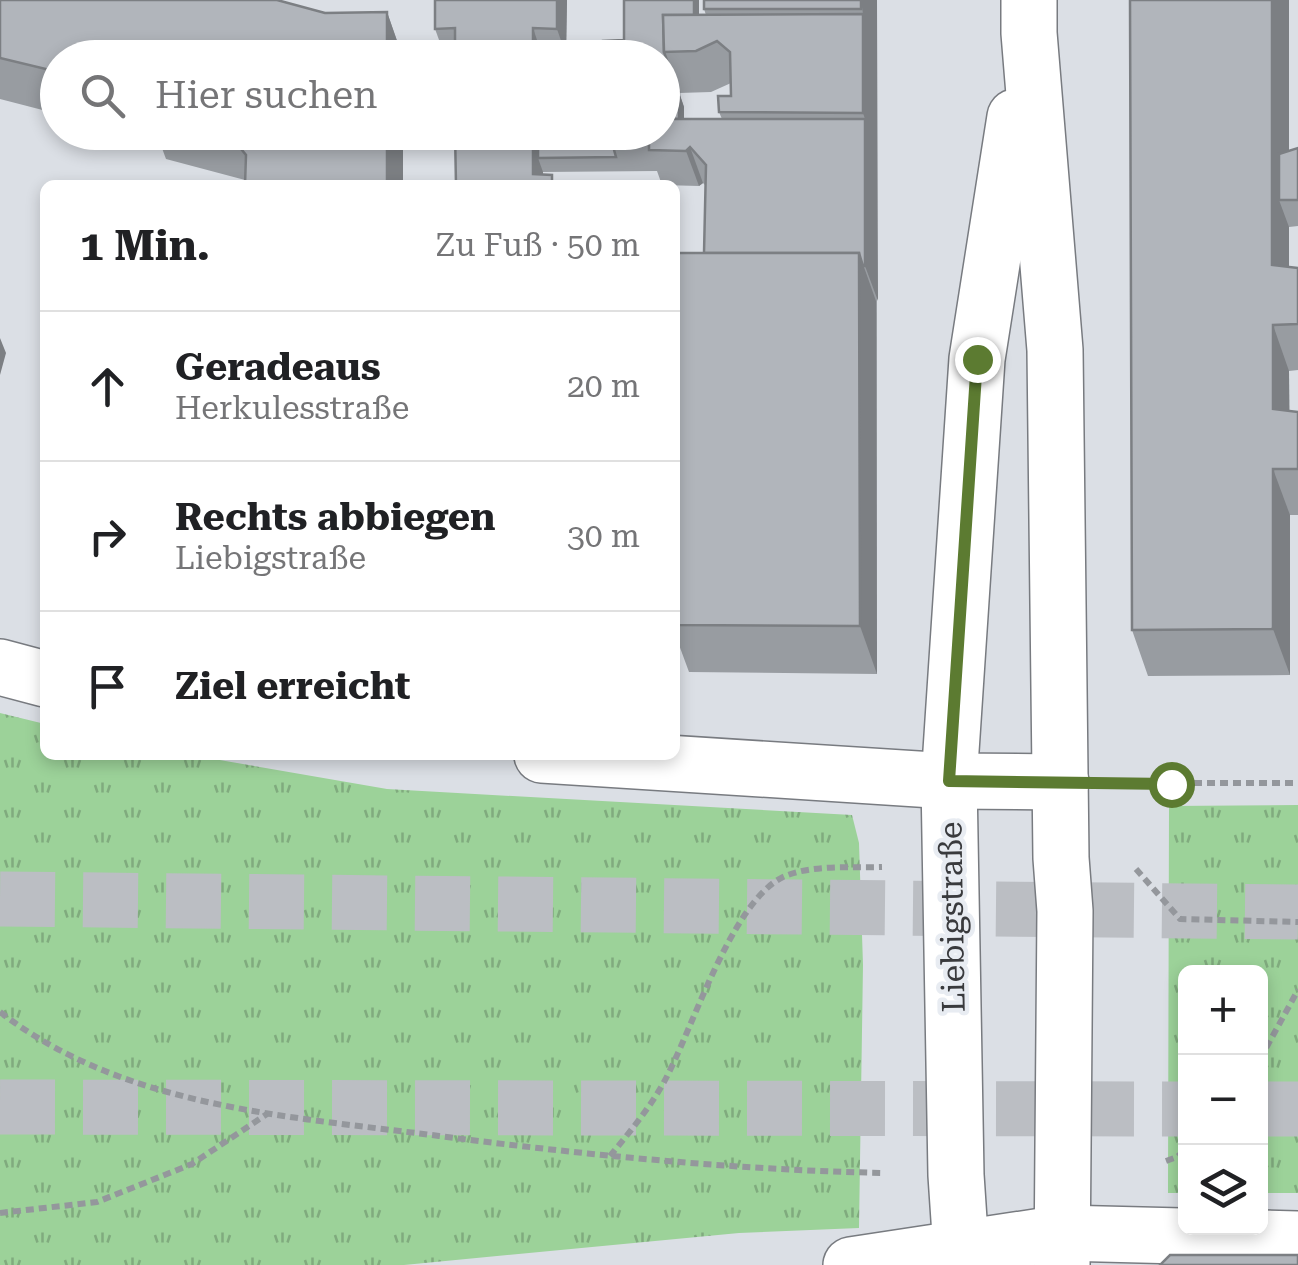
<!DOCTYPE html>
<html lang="de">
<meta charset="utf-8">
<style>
body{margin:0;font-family:"Roboto Serif",serif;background:#f2f2f2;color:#202124}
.controls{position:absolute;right:30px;bottom:30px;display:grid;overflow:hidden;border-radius:15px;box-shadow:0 5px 15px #0003}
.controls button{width:90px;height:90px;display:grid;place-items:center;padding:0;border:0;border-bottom:2px solid #e0e0e0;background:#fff;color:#202124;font:50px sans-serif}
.stop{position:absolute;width:30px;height:30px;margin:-22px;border:8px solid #5c7b31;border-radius:50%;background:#fff}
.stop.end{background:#5c7b31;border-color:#fff;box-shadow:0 2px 10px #0008}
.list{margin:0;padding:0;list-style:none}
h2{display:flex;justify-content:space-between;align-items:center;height:130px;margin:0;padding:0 40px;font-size:42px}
h2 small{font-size:32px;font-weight:400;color:#757577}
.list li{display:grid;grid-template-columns:65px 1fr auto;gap:30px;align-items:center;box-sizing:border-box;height:150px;padding:0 40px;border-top:2px solid #e0e0e0}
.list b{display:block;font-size:38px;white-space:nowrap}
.list p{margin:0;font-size:32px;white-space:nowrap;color:#757577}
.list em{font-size:32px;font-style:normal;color:#757577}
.icon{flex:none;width:55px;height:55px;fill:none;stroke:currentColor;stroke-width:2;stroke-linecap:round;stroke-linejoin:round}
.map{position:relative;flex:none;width:1298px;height:1265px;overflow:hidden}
.search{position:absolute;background:#fff;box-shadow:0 5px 15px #0003;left:40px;top:40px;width:640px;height:110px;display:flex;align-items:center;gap:25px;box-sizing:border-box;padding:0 35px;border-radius:55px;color:#757577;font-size:38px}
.panel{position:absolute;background:#fff;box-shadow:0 5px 15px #0003;left:40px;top:180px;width:640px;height:580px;border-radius:15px}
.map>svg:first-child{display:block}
.park{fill:url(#park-tufts)}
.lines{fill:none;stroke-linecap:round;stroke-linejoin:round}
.highway-tunnel{stroke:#bbbec3;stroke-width:55;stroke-dasharray:55 28;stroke-linecap:butt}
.minor-casing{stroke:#787b80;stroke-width:58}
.path{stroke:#94979c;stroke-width:6;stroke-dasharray:8 5;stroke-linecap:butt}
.minor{stroke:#fff;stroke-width:55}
.wall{fill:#989ca1;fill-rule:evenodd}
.shaded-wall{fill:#7c7f83}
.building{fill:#b1b5bb;stroke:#7c7f83;stroke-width:2.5}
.route{stroke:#5c7b31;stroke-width:12}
.labels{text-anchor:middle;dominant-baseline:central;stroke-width:9;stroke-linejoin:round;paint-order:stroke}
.street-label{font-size:32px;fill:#393a3d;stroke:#e8ecf2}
</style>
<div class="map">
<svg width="1298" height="1265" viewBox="0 0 1298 1265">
<defs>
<pattern id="park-tufts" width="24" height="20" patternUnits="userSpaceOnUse" patternTransform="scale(2.5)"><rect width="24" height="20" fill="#9cd299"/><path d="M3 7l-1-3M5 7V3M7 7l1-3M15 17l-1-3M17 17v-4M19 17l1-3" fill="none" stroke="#80ab7e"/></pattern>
</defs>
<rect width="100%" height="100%" fill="#dbdfe5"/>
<g class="park">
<path d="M 0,713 L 45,724 L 45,755 L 191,755 L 387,789 L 852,815 L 859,843 L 863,965 L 859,1228 L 739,1233 L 404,1265 L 0,1265 Z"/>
<path d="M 1298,805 L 1298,1193 L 1261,1193 L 1260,972 L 1186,972 L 1185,1193 L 1168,1193 L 1169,806 Z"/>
</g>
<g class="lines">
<g class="highway-tunnel">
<path d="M 0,899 L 1298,912"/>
<path d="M 0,1107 L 1186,1109"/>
<path d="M 1260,1109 L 1298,1109"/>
</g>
<g class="minor-casing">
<g id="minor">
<path d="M 1029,0 L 1029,33 L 1055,350 L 1061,858 L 1065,911 L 1062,1265"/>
<path d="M 0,667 L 45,679"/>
<path d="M 542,755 L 949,781 L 1061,782"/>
<path d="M 851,1265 L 1062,1233 L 1298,1239"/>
<path d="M 962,1265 L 956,1175 L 949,781 L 977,359 L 1015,117"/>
</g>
</g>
<g class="path">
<path d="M 1129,783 L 1298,783"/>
<path d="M 1136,869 L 1180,919 L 1298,922"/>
<path d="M 0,1012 C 125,1108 288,1116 439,1136 C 587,1155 736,1170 885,1173"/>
<path d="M 1260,1059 L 1298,990"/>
<path d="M 610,1156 C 629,1133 649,1109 664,1082 C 692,1031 731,902 783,877 C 812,864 852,868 882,867"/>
<path d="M 1166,1161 L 1177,1157 L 1186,1149"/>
<path d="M 0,1213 L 97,1202 L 192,1164 L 267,1114"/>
</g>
<use href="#minor" class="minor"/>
</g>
<g class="wall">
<path d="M 0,0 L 325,13 L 387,12 L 403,58 L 58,58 L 58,114 L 0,99 Z"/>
<path d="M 435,0 L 567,0 L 566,55 L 445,56 L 435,29 Z"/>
<path d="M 699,0 L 699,15 L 706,15 L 704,9 L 877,0 L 877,674 L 689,672 L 675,634 L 675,253 L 704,253 L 706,186 L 703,183 L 699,186 L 662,185 L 657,171 L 543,172 L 543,175 L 556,185 L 455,132 L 543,132 L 543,140 L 602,140 L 602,132 L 662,132 L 662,58 L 624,40 ZM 731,83 L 731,96 L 719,112 L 722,119 L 684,119 L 684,107 L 679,93 L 711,92 Z"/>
<path d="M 1289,0 L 1289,151 L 1298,148 L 1298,226 L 1289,227 L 1289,267 L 1298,268 L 1298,370 L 1289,371 L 1289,411 L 1298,412 L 1298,515 L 1290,515 L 1290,675 L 1148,676 L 1132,630 Z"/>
<path d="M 129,132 L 403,132 L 245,180 L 166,159 L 159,140 Z"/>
</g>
<g class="shaded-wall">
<path d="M 557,0 L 567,0 L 566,55 L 557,29 Z"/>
<path d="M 694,0 L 699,0 L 699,50 L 694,40 Z"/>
<path d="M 861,0 L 877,0 L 878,301 L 865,266 L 865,119 L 863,113 L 863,14 Z"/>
<path d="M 1272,0 L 1289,0 L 1289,200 L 1279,200 L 1289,227 L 1289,311 L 1272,265 Z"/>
<path d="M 387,12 L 403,58 L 387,58 Z"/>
<path d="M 533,28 L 542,55 L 542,58 L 533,58 Z"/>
<path d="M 679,92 L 684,107 L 684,151 L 678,140 Z"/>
<rect x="387" y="132" width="16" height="53"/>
<path d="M 533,132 L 543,132 L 543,158 L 538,158 L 543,172 L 543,185 L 533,174 Z"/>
<path d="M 690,147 L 703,183 L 699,186 L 686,151 Z"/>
<path d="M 859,253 L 876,301 L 877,674 L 860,626 Z"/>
<path d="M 1273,325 L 1289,371 L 1290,455 L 1273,409 Z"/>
<path d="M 0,338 L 6,353 L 0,375 Z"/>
<path d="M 1273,469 L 1290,515 L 1290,675 L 1273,629 Z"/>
</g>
<g class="building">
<path d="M 0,0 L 277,0 L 325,13 L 387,12 L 387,58 L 58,58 L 58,72 L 0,58 Z"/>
<path d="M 435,0 L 557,0 L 557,29 L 533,28 L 533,58 L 455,58 L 455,28 L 435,29 Z"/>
<path d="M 624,0 L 694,0 L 694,15 L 663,15 L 664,52 L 673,78 L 662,78 L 662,58 L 603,58 L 603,41 L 624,40 Z"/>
<rect x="704" y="0" width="157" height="9"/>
<path d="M 1130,0 L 1272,0 L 1272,265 L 1298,268 L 1298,324 L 1273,325 L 1273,409 L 1298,412 L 1298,469 L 1273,469 L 1273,629 L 1132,630 Z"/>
<path d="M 863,14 L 863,113 L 719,112 L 718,96 L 731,96 L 730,52 L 717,41 L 696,51 L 664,52 L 663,15 Z"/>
<rect x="662" y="92" width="17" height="27"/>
<path d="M 662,119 L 865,119 L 865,266 L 863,266 L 859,253 L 704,253 L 706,165 L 690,147 L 686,151 L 649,150 L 649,136 L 608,136 L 609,132 L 662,132 Z"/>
<path d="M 222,132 L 387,132 L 387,185 L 245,185 L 246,155 L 229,134 Z"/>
<path d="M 455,132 L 533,132 L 533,174 L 552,175 L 552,185 L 456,185 Z"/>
<path d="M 602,132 L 609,132 L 616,157 L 538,158 L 538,140 L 602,140 Z"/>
<path d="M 1298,148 L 1298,200 L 1279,200 L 1279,154 Z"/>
<path d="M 675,253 L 859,253 L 860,626 L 675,625 Z"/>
<path d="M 1170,1255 L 1298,1255 L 1298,1265 L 1160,1265 Z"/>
</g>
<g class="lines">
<path class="route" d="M 977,359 L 949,781 L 1171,784"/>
</g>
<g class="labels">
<g class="street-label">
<text transform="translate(952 917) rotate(-91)">Liebigstraße</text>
</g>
</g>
</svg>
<div class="controls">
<button>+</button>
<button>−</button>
<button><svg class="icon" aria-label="layers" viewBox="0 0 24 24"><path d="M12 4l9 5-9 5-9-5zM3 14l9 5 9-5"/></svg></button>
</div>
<div class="stop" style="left:1171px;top:784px"></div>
<div class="stop end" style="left:977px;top:359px"></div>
<div class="search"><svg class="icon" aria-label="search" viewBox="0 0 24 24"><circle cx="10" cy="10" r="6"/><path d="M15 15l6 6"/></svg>Hier suchen</div>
<section class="panel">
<h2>1 Min.<small>Zu Fuß · 50 m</small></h2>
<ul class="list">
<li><svg class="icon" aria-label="ahead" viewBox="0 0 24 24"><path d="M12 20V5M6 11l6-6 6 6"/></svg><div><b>Geradeaus</b><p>Herkulesstraße</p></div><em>20 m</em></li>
<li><svg class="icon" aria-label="right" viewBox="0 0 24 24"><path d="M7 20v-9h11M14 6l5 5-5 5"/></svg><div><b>Rechts abbiegen</b><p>Liebigstraße</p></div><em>30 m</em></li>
<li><svg class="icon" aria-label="arrive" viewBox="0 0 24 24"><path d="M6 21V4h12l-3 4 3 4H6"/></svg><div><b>Ziel erreicht</b></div></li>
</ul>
</section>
</div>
